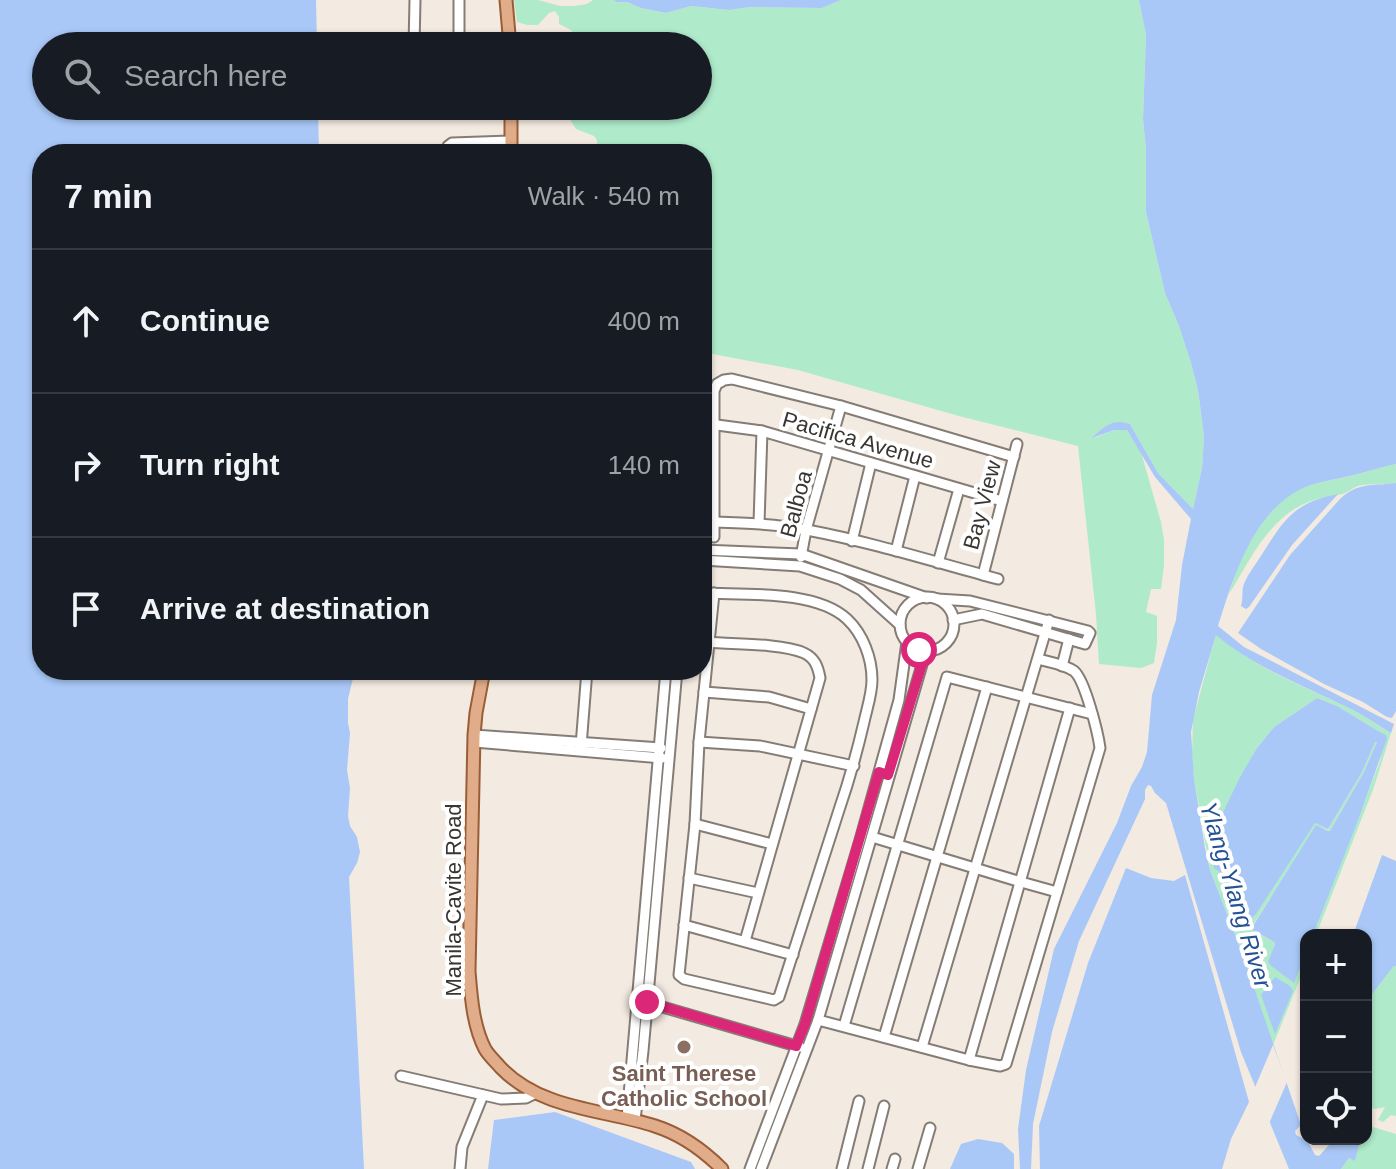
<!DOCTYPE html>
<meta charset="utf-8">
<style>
body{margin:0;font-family:Arial,sans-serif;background:#242831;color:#f1f3f6}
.controls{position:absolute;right:24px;bottom:24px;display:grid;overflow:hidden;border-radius:16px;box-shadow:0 2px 6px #0004}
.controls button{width:72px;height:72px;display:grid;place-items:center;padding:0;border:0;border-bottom:2px solid #363941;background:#171b24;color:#f1f3f6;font:40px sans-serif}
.stop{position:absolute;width:24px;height:24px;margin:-18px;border:6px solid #db2777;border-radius:50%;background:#fff}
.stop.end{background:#db2777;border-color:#fff;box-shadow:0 2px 8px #0008}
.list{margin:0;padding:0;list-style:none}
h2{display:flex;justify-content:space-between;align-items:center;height:104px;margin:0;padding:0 32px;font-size:34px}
h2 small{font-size:26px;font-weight:400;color:#9ea1a6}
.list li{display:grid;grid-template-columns:52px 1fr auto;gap:24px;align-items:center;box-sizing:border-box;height:144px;padding:0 32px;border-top:2px solid #363941}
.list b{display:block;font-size:30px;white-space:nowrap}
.list em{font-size:26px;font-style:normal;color:#9ea1a6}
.icon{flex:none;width:44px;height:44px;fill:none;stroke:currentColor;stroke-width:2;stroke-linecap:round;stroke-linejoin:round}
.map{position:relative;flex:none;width:1396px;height:1169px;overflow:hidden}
.search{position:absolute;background:#171b24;box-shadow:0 2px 6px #0004;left:32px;top:32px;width:680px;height:88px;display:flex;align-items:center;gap:20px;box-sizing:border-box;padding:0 28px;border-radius:44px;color:#9ea1a6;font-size:30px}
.panel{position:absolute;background:#171b24;box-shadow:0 2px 6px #0004;left:32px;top:144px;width:680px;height:536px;border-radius:32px}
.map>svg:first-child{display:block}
.green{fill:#afebca}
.water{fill:#a9c8f7}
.pier{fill:#f3eae1}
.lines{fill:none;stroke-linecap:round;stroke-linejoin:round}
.minor-casing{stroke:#857d75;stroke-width:13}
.major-casing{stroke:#995e37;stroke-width:15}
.minor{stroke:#fff;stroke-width:9}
.major{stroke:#e1ac89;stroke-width:11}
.route{stroke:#db2777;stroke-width:10}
.education-dot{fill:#8d6e63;stroke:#fff;stroke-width:3}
.labels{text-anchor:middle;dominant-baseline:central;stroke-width:8;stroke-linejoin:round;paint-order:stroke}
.street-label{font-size:22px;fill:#393532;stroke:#fff}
.education-label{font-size:22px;font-weight:bold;fill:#785e54;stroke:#fff}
.water-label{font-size:24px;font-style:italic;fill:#255195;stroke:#fff}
</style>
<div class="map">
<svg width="1396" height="1169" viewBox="0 0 1396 1169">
<rect width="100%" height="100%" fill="#f3eae1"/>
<g class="green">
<path d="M 514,0 L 538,0 L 560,6 L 575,6 L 587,4 L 593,0 L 613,0 L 617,2 L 627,2 L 641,8 L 666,13 L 691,6 L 729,10 L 750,7 L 822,8 L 841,0 L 1139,0 L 1146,35 L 1143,119 L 1146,149 L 1146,212 L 1165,293 L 1179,326 L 1191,363 L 1198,390 L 1204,436 L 1202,468 L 1193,509 L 1158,473 L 1130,424 C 1114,419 1105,425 1094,438 L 1114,430 L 1127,430 L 1141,452 L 1161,522 L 1164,540 L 1164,565 L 1161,589 L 1151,589 L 1146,612 L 1157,616 L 1157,643 L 1154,663 L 1141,668 L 1099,664 L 1096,614 L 1078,446 L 959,416 L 798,370 L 702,352 L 702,154 L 600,154 L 597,149 L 597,140 L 594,136 L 576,129 L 568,116 L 550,114 L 554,106 L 698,106 L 698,46 L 569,46 L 565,39 L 573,34 L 571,30 L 559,24 L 559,17 L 555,11 L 549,13 L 538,25 L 527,25 L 517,22 Z"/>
<path d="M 1396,464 L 1396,483 C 1384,485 1370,483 1358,486 C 1352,488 1347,493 1342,494 C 1332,497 1321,497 1311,501 C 1269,516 1251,559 1229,594 C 1240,556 1263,508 1300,489 C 1313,482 1328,481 1342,478 C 1360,474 1378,468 1396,464 Z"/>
<path d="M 1216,634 C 1253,668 1308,688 1353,710 C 1366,717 1378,726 1391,733 L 1374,787 L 1316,935 L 1313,935 L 1379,764 L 1386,739 L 1385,735 L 1337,706 L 1317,698 L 1274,727 L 1257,748 L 1208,844 L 1224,874 L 1228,898 L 1242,923 L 1315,823 L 1328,829 L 1362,772 L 1375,741 L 1377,742 L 1364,772 L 1330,831 L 1316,826 L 1251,928 L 1254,931 L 1274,942 L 1275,944 L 1268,961 L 1270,965 L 1294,982 L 1306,953 L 1306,964 L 1273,1045 L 1244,958 L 1210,870 L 1194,779 L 1192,754 L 1193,720 Z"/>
<path d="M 1396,966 L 1396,1116 L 1391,1115 L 1383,1122 L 1378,1120 L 1385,1107 L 1375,1109 L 1366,1106 L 1366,1002 L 1393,967 Z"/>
<path d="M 1373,1127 L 1396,1134 L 1396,1169 L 1341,1169 L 1349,1158 L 1355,1160 L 1359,1144 L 1366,1139 L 1366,1129 Z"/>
</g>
<g class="water">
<path d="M 0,0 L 316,0 L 317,46 L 46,46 L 46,106 L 318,106 L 319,154 L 42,154 L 42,670 L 355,670 L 348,699 L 348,723 L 350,733 L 347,770 L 350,788 L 348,816 L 350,826 L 357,837 L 360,852 L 357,863 L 349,877 L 364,1169 L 0,1169 Z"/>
<path d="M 613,0 L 841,0 L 822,8 L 750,7 L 729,10 L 691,6 L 666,13 L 641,8 L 627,2 L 617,2 Z"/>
<path d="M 1139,0 L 1396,0 L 1396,464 C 1378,468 1360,474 1341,478 C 1327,481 1312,483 1299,490 C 1252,515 1233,579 1218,626 L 1244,647 L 1394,724 L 1391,733 C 1379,726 1366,717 1353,710 C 1307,687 1255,668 1216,635 L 1199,692 L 1191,732 L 1194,779 L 1205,848 L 1210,870 L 1244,958 L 1301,1125 L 1295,1131 L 1296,1135 L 1308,1141 L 1315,1155 L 1319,1156 L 1329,1145 L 1330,1139 L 1364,1139 L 1359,1145 L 1355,1161 L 1349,1158 L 1341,1169 L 1289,1169 L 1241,1052 L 1166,803 L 1155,793 L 1151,786 L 1148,785 L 1145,790 L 1145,799 L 1079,941 L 1052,1032 L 1033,1124 L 1031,1169 L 1020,1169 L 1018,1129 L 1026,1070 L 1054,949 L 1117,823 L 1131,786 L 1142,767 L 1147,752 L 1152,695 L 1176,620 L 1182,565 L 1191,519 L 1155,477 L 1127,430 L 1114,430 L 1092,438 C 1104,426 1113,418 1130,424 L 1158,473 L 1193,509 L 1202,468 L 1204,436 L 1198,390 L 1191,363 L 1179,326 L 1165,293 L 1146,212 L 1146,149 L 1143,119 L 1146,35 Z"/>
<path d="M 1396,483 L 1396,711 L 1392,718 L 1387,717 L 1363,702 L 1324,684 L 1261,649 L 1238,633 L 1290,555 L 1340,499 C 1358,482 1373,486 1396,483 Z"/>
<path d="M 1338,494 L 1292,545 L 1249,607 L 1246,609 L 1241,606 C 1243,600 1242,593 1243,587 C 1246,577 1253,568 1259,559 C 1283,522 1291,503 1338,494 Z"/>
<path d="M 1317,698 L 1337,706 L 1380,732 L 1386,735 L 1387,739 L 1357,823 L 1313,935 L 1306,935 L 1306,953 L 1294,983 L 1270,965 L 1268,961 L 1275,944 L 1274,942 L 1251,929 L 1316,825 L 1328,831 L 1330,831 L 1364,772 L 1377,742 L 1375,742 L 1362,772 L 1328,829 L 1315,823 L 1256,914 L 1247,923 L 1242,923 L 1228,898 L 1224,875 L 1214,868 L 1208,844 L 1240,777 L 1257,748 L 1274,727 Z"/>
<path d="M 1382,855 L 1396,861 L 1396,966 L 1393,967 L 1366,1002 L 1366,935 L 1353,935 Z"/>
<path d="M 1126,868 L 1151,878 L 1174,881 L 1185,875 L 1249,1102 L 1231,1139 L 1222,1169 L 1040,1169 L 1039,1126 L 1088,963 Z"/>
<path d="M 1275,977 L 1290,986 L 1293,991 L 1275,1034 L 1261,995 Z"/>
<path d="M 555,1112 L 691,1162 L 695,1169 L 488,1169 L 494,1120 Z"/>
<path d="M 978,1139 L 1002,1143 L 1014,1154 L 1014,1169 L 950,1169 L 961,1144 Z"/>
</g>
<path class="pier" d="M 1273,1045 L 1287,1082 L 1268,1126 L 1253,1092 Z"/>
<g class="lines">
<g class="minor-casing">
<g id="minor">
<path d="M 414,46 L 415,0"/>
<path d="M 459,46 L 459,0"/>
<path d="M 447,154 L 448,146 L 452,143 L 511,141"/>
<path d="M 702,423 L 762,431 L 1002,501"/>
<path d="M 714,522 C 745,523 776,524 807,530 C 871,542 935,562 998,579"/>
<path d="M 759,523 L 762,431"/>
<path d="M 714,537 L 714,391 L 717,384 L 724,380 L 732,379 L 841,406 L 1014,457"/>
<path d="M 852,541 L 871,463"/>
<path d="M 702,550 L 801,554 L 927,598"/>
<path d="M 896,551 L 915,476"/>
<path d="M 801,557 L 806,530 L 841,406"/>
<path d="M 702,560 L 800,566 L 840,579 L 861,590 L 900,625"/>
<path d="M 938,563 L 959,489"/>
<path d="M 983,575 L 1017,444"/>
<path d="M 705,593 C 746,595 816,590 847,619 C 863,634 872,658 872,680 C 872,694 867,708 864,722 C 857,752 849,781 839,810 C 819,873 799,935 779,997 L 774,1000 L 684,979 L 679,975 L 695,824 L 699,742 L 714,593"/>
<circle cx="927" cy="624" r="27"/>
<path d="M 937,599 L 970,601 L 1088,631 L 1090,633 L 1085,644 L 982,614 L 953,620"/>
<path d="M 702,642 C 727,644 783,643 804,653 C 815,658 818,667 820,678 L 745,941"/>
<path d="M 1062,666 L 1069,639"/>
<path d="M 704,692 L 769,697 L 811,709"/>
<path d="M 474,735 L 661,748"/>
<path d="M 474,742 L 662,758"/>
<path d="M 699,742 L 760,746 L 854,766"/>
<path d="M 581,746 L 587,670"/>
<path d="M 695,824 L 772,844"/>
<path d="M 872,837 L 1021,882 L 1057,892"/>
<path d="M 689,878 L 758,893"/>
<path d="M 684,925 L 793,955"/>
<path d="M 642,1001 L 800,1047"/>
<path d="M 818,1020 L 969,1060 L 1000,1066 L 1006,1064 L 1100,748 C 1098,733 1085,680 1074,671 C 1064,664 1049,662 1038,659"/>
<path d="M 844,1026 L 947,677 L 1092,714"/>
<path d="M 884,1037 L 987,687"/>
<path d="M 922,1047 L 1049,620"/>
<path d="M 969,1060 L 1070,708"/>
<path d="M 401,1076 L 501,1099 L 526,1098 L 536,1093"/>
<path d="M 627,1118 L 666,670"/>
<path d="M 635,1120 L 643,1051 L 677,670"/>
<path d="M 460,1169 L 462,1147 L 483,1095"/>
<path d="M 750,1169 L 805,1024 L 860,840 L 899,700 L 907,642"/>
<path d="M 761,1169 L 818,1020 L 926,651"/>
<path d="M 842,1169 L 859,1101"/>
<path d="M 868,1169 L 884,1106"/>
<path d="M 892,1169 L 895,1159"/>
<path d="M 918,1169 L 930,1128"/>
</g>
</g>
<g class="major-casing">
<g id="major">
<path d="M 506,0 L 510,46"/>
<path d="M 511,154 L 511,106"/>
<path d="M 484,670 L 476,713 L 474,735 L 469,971 C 471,996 473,1026 485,1049 C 489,1056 496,1062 501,1068 C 542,1110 603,1109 655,1126 C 680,1134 703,1150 722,1169"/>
</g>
</g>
<use href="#minor" class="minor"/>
<use href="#major" class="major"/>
</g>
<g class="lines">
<path class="route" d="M 647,1002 L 796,1046 L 805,1024 L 879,772 L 888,775 L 926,651 L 919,650"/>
</g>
<circle class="education-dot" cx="684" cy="1047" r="8"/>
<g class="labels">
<g class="street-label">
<text transform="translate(858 440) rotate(16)">Pacifica Avenue</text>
<text transform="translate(796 504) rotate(-75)">Balboa</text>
<text transform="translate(982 505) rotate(-75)">Bay View</text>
<text transform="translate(453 900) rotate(-90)">Manila-Cavite Road</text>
</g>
<g class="education-label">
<text x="684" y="1073">Saint Therese<tspan x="684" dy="25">Catholic School</tspan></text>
</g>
<g class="water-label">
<text transform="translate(1236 895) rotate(73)">Ylang-Ylang River</text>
</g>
</g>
</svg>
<div class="controls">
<button>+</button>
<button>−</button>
<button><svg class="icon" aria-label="locate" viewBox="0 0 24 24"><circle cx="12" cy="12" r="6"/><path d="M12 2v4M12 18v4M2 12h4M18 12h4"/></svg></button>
</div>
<div class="stop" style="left:919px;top:650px"></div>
<div class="stop end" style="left:647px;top:1002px"></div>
<div class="search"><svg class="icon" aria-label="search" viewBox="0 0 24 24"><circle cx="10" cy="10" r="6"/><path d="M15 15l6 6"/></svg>Search here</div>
<section class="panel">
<h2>7 min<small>Walk · 540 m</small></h2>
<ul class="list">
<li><svg class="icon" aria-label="ahead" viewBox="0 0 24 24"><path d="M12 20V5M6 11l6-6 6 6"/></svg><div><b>Continue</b></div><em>400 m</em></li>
<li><svg class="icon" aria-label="right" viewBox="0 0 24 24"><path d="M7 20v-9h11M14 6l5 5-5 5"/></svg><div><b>Turn right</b></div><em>140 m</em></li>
<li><svg class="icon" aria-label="arrive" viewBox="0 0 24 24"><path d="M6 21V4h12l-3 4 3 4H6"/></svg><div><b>Arrive at destination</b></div></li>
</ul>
</section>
</div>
